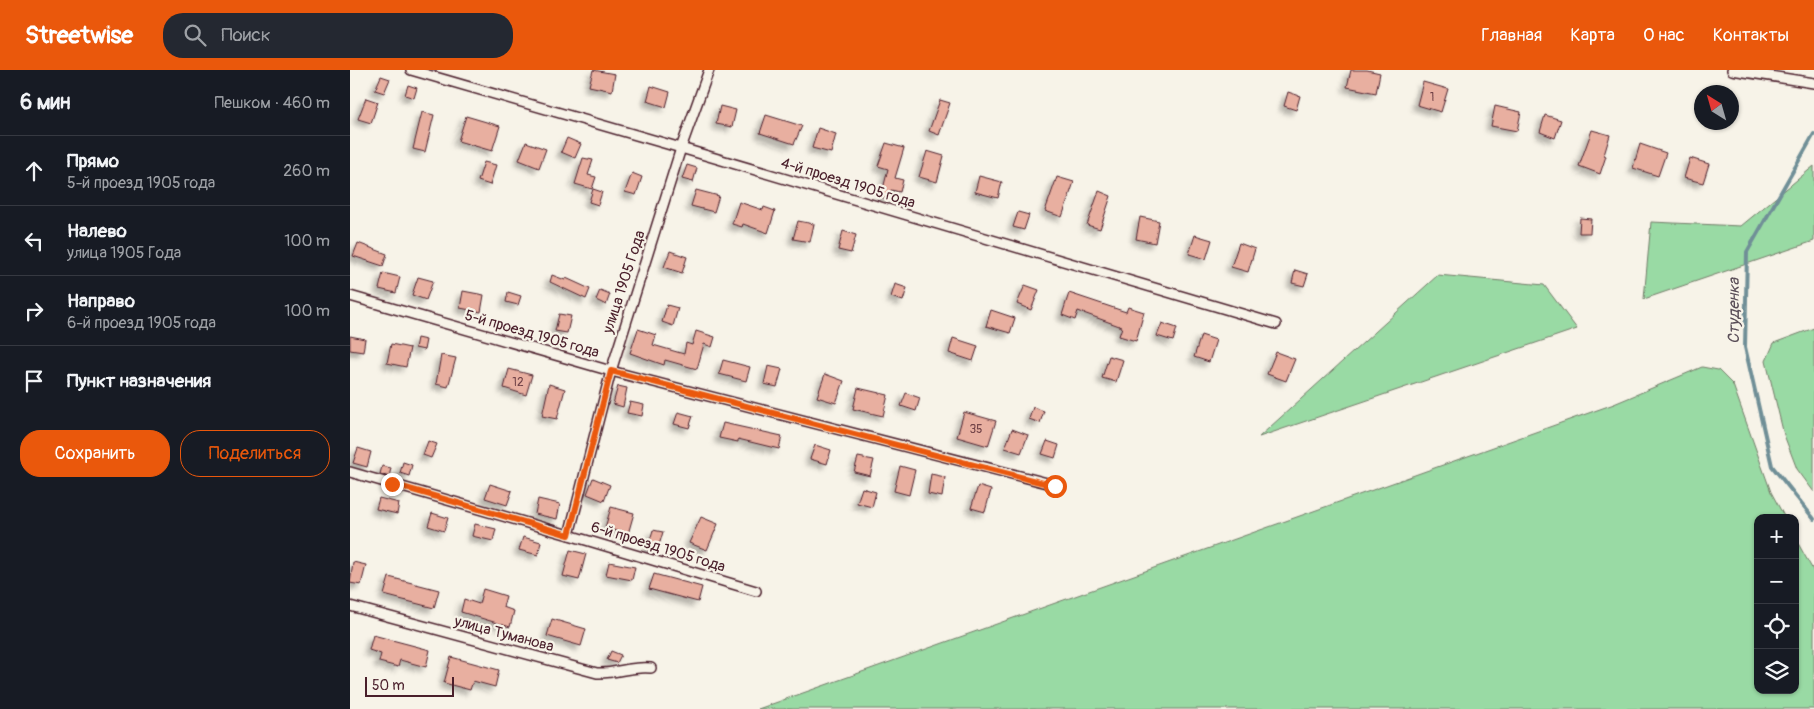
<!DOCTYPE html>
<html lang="ru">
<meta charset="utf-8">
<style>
body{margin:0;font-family:Pangolin,sans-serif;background:#242831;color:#f1f3f6}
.controls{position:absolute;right:15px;bottom:15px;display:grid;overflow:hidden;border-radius:10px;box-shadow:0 1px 4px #0004}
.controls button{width:45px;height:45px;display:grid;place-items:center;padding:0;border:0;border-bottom:1px solid #363941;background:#171b24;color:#f1f3f6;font:25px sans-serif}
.compass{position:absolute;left:1344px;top:15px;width:45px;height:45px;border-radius:50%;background:#171b24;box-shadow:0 1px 4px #0004;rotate:323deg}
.scale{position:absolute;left:15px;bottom:12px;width:89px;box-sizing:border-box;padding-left:5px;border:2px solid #4a1f2b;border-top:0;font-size:14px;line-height:18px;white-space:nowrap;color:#4a1f2b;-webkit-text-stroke:4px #f7f3e8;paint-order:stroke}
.stop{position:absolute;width:15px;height:15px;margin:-11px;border:4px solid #ea580c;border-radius:50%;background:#fff}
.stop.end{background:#ea580c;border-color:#fff;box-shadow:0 1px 5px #0008}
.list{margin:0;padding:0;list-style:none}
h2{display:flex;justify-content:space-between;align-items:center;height:65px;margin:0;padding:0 20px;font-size:21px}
h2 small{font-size:16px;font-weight:400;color:#9ea1a6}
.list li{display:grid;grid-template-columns:32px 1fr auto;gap:15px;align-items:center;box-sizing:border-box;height:70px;padding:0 20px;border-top:1px solid #363941}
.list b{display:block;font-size:19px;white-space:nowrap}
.list p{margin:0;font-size:16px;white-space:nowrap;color:#9ea1a6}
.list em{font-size:16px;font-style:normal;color:#9ea1a6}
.actions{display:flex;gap:10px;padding:15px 20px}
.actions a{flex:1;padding:11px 0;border:1px solid #ea580c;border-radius:20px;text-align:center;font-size:18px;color:#ea580c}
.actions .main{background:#ea580c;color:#fff}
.icon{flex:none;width:28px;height:28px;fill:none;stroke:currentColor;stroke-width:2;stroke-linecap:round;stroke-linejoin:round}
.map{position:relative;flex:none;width:1464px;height:639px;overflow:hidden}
header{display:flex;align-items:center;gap:30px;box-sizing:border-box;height:70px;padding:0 25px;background:#ea580c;color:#fff}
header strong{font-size:24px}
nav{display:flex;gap:28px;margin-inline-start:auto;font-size:18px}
.search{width:350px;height:45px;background:#242831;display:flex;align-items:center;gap:12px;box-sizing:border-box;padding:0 18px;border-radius:20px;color:#9ea1a6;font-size:19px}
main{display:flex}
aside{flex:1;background:#171b24}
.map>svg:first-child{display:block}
.green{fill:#99daa4;stroke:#727c68}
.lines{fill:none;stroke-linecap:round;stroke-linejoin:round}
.stream{stroke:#708f97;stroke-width:4}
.building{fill:#e8afa0;stroke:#4a1f2b;filter:url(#shadow)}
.street-casing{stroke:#4a1f2b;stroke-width:12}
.street{stroke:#f7f3e8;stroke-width:9}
.route{stroke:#ea580c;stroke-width:6}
.labels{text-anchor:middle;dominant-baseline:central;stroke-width:4.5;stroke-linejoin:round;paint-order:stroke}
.number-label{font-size:12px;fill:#724348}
.street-label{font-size:15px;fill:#4a1f2b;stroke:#f7f3e8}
.water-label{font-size:16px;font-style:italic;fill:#5a4e58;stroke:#f7f3e8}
</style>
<header>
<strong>Streetwise</strong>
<div class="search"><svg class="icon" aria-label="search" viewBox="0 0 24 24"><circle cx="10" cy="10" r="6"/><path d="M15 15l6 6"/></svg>Поиск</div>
<nav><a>Главная</a><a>Карта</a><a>О нас</a><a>Контакты</a></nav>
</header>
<main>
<aside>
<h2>6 мин<small>Пешком · 460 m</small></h2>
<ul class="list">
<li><svg class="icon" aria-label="ahead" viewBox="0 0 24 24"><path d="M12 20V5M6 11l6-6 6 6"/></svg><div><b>Прямо</b><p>5-й проезд 1905 года</p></div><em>260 m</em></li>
<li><svg class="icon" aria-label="left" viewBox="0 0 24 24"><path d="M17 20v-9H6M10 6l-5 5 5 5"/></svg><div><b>Налево</b><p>улица 1905 Года</p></div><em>100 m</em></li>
<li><svg class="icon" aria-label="right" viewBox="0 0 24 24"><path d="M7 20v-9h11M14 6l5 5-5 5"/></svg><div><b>Направо</b><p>6-й проезд 1905 года</p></div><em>100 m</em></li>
<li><svg class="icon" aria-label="arrive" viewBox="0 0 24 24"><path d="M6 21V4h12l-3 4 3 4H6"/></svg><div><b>Пункт назначения</b></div></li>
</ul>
<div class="actions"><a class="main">Сохранить</a><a>Поделиться</a></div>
</aside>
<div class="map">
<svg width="1464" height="639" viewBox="0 0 1464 639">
<defs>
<filter id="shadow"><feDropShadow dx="-4.5" dy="4.5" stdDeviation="2.5" flood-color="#0004"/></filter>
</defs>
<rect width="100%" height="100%" fill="#f7f3e8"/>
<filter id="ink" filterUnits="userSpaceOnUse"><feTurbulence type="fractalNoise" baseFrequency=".02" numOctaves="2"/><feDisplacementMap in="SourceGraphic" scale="10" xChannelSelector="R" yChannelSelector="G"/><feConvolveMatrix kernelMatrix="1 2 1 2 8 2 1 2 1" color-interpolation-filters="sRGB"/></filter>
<g filter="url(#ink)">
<g class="green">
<path d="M 1464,96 L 1464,171 L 1294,229 L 1301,152 L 1391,156 Z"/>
<path d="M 1088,205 L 1194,215 L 1227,259 L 909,367 Z"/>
<path d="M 1464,258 L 1464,422 L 1447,399 L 1434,365 L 1416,291 L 1424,273 Z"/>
<path d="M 1352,297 L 1368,300 L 1383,315 L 1421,422 L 1435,448 L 1408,448 L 1408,620 L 1445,620 L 1445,468 L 1464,502 L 1464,639 L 408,639 L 1264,334 Z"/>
</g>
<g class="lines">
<path class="stream" d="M 1464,64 L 1397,182 L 1395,277 L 1422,396 L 1464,449"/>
</g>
<g class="building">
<path d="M 243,0 L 265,4 L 262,21 L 239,16 Z"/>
<path d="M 1001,0 L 1017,0 L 1030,3 L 1026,23 L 997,17 Z"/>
<path d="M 31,6 L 40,9 L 34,23 L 25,20 Z"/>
<path d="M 1073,12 L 1098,19 L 1091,42 L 1067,35 Z"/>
<path d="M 58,15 L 67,18 L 64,28 L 55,25 Z"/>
<path d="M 301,16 L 320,22 L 316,37 L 297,31 Z"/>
<path d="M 938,22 L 950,26 L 946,40 L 934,36 Z"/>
<path d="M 16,28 L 28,32 L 21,53 L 8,49 Z"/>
<path d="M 590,30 L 600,33 L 589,65 L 579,61 Z"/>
<path d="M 370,36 L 386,40 L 382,57 L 366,54 Z"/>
<path d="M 1145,36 L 1171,42 L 1167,61 L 1141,56 Z"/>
<path d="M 72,42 L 84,45 L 75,82 L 63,79 Z"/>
<path d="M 416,45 L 452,56 L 444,74 L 410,63 Z"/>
<path d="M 1195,45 L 1211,50 L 1205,68 L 1190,62 Z"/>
<path d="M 116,46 L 150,56 L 142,81 L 108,71 Z"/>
<path d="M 468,58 L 486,64 L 481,83 L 462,78 Z"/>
<path d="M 1242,60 L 1260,65 L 1254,85 L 1256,86 L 1250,104 L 1229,96 Z"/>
<path d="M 217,68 L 231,74 L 225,88 L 211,82 Z"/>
<path d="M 176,72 L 196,79 L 189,98 L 169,90 Z"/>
<path d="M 536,73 L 554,78 L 545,108 L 553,110 L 550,122 L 541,120 L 539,129 L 531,127 L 538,99 L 528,96 Z"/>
<path d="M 1290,74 L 1316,83 L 1308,106 L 1283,98 Z"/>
<path d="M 577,81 L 594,86 L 587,112 L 569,107 Z"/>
<path d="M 233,88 L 243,90 L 238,105 L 246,107 L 242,119 L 225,114 Z"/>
<path d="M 1340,88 L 1359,94 L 1353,113 L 1334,108 Z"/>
<path d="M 134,92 L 146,95 L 140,115 L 128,111 Z"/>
<path d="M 337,95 L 347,98 L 343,112 L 332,109 Z"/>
<path d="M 282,103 L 292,107 L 286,125 L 275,122 Z"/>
<path d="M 629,106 L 652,112 L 648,128 L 625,122 Z"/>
<path d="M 707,107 L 724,112 L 712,147 L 695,141 Z"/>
<path d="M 243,119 L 252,122 L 248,135 L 239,132 Z"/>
<path d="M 346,120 L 369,126 L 364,142 L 341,136 Z"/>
<path d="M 749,121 L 761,126 L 750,159 L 737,155 Z"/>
<path d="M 389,132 L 413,140 L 414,137 L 425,141 L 418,163 L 393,154 L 392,157 L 382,154 Z"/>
<path d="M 668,142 L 679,145 L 674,160 L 663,157 Z"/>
<path d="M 790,147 L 809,151 L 805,173 L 786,169 Z"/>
<path d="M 1230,148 L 1241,149 L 1240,163 L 1229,163 Z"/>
<path d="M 448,151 L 464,154 L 460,172 L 443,169 Z"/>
<path d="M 493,161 L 506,165 L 501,183 L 488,180 Z"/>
<path d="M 845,165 L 862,170 L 856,189 L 839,184 Z"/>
<path d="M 8,173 L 37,184 L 33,196 L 3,186 Z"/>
<path d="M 889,173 L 905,179 L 898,202 L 881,197 Z"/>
<path d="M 320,181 L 337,187 L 332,203 L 314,197 Z"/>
<path d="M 945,200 L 958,204 L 954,216 L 942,213 Z"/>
<path d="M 33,203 L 50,207 L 46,223 L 29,219 Z"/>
<path d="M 202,205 L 215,210 L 216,208 L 240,219 L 236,229 L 200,212 Z"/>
<path d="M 68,207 L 83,211 L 76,230 L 62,225 Z"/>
<path d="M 545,214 L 557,218 L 553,231 L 541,227 Z"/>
<path d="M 675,215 L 689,220 L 681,240 L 667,234 Z"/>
<path d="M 250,220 L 260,224 L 256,235 L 246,230 Z"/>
<path d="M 113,221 L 134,225 L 131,242 L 110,238 Z"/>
<path d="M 158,222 L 171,226 L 168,235 L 156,232 Z"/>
<path d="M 719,223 L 776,242 L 778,237 L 794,242 L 786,271 L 769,266 L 772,257 L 728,241 L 725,250 L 712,245 Z"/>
<path d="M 317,235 L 328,238 L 323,256 L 312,252 Z"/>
<path d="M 641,240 L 665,248 L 660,263 L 636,256 Z"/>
<path d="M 209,244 L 221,246 L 217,263 L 205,261 Z"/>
<path d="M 812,253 L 827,258 L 823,271 L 807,266 Z"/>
<path d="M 288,259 L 306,265 L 303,275 L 334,284 L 336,273 L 342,275 L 346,261 L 365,267 L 362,277 L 354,274 L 347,299 L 315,290 L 314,295 L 280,283 Z"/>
<path d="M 851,265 L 866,270 L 859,292 L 844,287 Z"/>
<path d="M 0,266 L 15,269 L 13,282 L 0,280 Z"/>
<path d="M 67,268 L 76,270 L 74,280 L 65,278 Z"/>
<path d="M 603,268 L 628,276 L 623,291 L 599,283 Z"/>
<path d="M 41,274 L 60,278 L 56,297 L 37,293 Z"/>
<path d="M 926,282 L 945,289 L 936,311 L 917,304 Z"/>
<path d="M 91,285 L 106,288 L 98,317 L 86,314 Z"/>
<path d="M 759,286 L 773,290 L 766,312 L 752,308 Z"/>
<path d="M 373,290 L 400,297 L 396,311 L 369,304 Z"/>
<path d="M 418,296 L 432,299 L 427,317 L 414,314 Z"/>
<path d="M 159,299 L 182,305 L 176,325 L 154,318 Z"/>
<path d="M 475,304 L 494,311 L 486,333 L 467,327 Z"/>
<path d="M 199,314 L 215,319 L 207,349 L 192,346 Z"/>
<path d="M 268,316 L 277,318 L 273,337 L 263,334 Z"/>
<path d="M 508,318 L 538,325 L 533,346 L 503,339 Z"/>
<path d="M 556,323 L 570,328 L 566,341 L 551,336 Z"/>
<path d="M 280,332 L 294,335 L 292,346 L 277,343 Z"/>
<path d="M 683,337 L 694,341 L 690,353 L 679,349 Z"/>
<path d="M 328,342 L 343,346 L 339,358 L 324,354 Z"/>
<path d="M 614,342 L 646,351 L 638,376 L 607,367 Z"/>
<path d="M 373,353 L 432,366 L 429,379 L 388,369 L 388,372 L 369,368 Z"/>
<path d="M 662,359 L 678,365 L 671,383 L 655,378 Z"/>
<path d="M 78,371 L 87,374 L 81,388 L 73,385 Z"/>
<path d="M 697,371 L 709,375 L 705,388 L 692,384 Z"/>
<path d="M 465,375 L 481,380 L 477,394 L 460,389 Z"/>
<path d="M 8,378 L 21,382 L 17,397 L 3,393 Z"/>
<path d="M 508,387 L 524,390 L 520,406 L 504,402 Z"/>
<path d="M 53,392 L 62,395 L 59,406 L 50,403 Z"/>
<path d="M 32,396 L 41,398 L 39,407 L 30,404 Z"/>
<path d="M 550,396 L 565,400 L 559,425 L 544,421 Z"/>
<path d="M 581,404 L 595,407 L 592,427 L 578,424 Z"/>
<path d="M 243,408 L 260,415 L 254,431 L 237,424 Z"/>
<path d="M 140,414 L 162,421 L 157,435 L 135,428 Z"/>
<path d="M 628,416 L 641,420 L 635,442 L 621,438 Z"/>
<path d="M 512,418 L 526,422 L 522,437 L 507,433 Z"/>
<path d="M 29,428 L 49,433 L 47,444 L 26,439 Z"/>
<path d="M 188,429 L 210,434 L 207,449 L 185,444 Z"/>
<path d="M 261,437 L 284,443 L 278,464 L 255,458 Z"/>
<path d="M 82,443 L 98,448 L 94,461 L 78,456 Z"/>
<path d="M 351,447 L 368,454 L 357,480 L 339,473 Z"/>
<path d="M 125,454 L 146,459 L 143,471 L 122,466 Z"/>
<path d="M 303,460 L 313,462 L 307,482 L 297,480 Z"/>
<path d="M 173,467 L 191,472 L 188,485 L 169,480 Z"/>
<path d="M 220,480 L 236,484 L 229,510 L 213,506 Z"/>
<path d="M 3,492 L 16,495 L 11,515 L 0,513 Z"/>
<path d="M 259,492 L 285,497 L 282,510 L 256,505 Z"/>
<path d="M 304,504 L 352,517 L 348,532 L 299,519 Z"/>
<path d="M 39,507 L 89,520 L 84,538 L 34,525 Z"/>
<path d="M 133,519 L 156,526 L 153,537 L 164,541 L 160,557 L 111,542 L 114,529 L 129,534 Z"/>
<path d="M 202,549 L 236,559 L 231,576 L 197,566 Z"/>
<path d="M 23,565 L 80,580 L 76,597 L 50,590 L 48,597 L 29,592 L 31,584 L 19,580 Z"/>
<path d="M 261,581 L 271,585 L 267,593 L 257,590 Z"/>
<path d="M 101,587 L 149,600 L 145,617 L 123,611 L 120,620 L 94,613 Z"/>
</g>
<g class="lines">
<g class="street-casing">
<g id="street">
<path d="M 61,0 L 331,78 L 926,254"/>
<path d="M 1382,0 L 1464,13"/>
<path d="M 0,226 L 261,301 L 705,415"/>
<path d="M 0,402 L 219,465 L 406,521"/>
<path d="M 219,465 L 261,301 L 331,78 L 359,0"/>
<path d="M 0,536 L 247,603 C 267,604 279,596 301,598"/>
</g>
</g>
<use href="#street" class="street"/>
</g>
</g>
<g class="lines" filter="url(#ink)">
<path class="route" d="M 42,414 L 219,465 L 261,301 L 705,416"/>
</g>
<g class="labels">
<g class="number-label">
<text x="1082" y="27">1</text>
<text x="168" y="312">12</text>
<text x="626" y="359">35</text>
</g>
<g class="street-label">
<text transform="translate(498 113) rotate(17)">4-й проезд 1905 года</text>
<text transform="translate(274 212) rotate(-72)">улица 1905 Года</text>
<text transform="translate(182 264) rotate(16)">5-й проезд 1905 года</text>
<text transform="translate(308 477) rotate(17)">6-й проезд 1905 года</text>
<text transform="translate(154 564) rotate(15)">улица Туманова</text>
</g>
<g class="water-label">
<text transform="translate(1384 241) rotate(-90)">Студенка</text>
</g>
</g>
</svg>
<div class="controls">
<button>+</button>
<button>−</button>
<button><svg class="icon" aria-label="locate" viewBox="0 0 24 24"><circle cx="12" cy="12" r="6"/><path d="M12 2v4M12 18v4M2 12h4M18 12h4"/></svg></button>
<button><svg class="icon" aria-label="layers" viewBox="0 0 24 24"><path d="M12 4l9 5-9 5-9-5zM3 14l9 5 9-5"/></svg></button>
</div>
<svg class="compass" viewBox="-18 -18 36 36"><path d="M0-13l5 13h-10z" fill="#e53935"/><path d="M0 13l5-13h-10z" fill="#9ea1a6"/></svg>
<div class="scale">50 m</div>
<div class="stop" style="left:705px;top:416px"></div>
<div class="stop end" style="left:42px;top:414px"></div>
</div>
</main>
